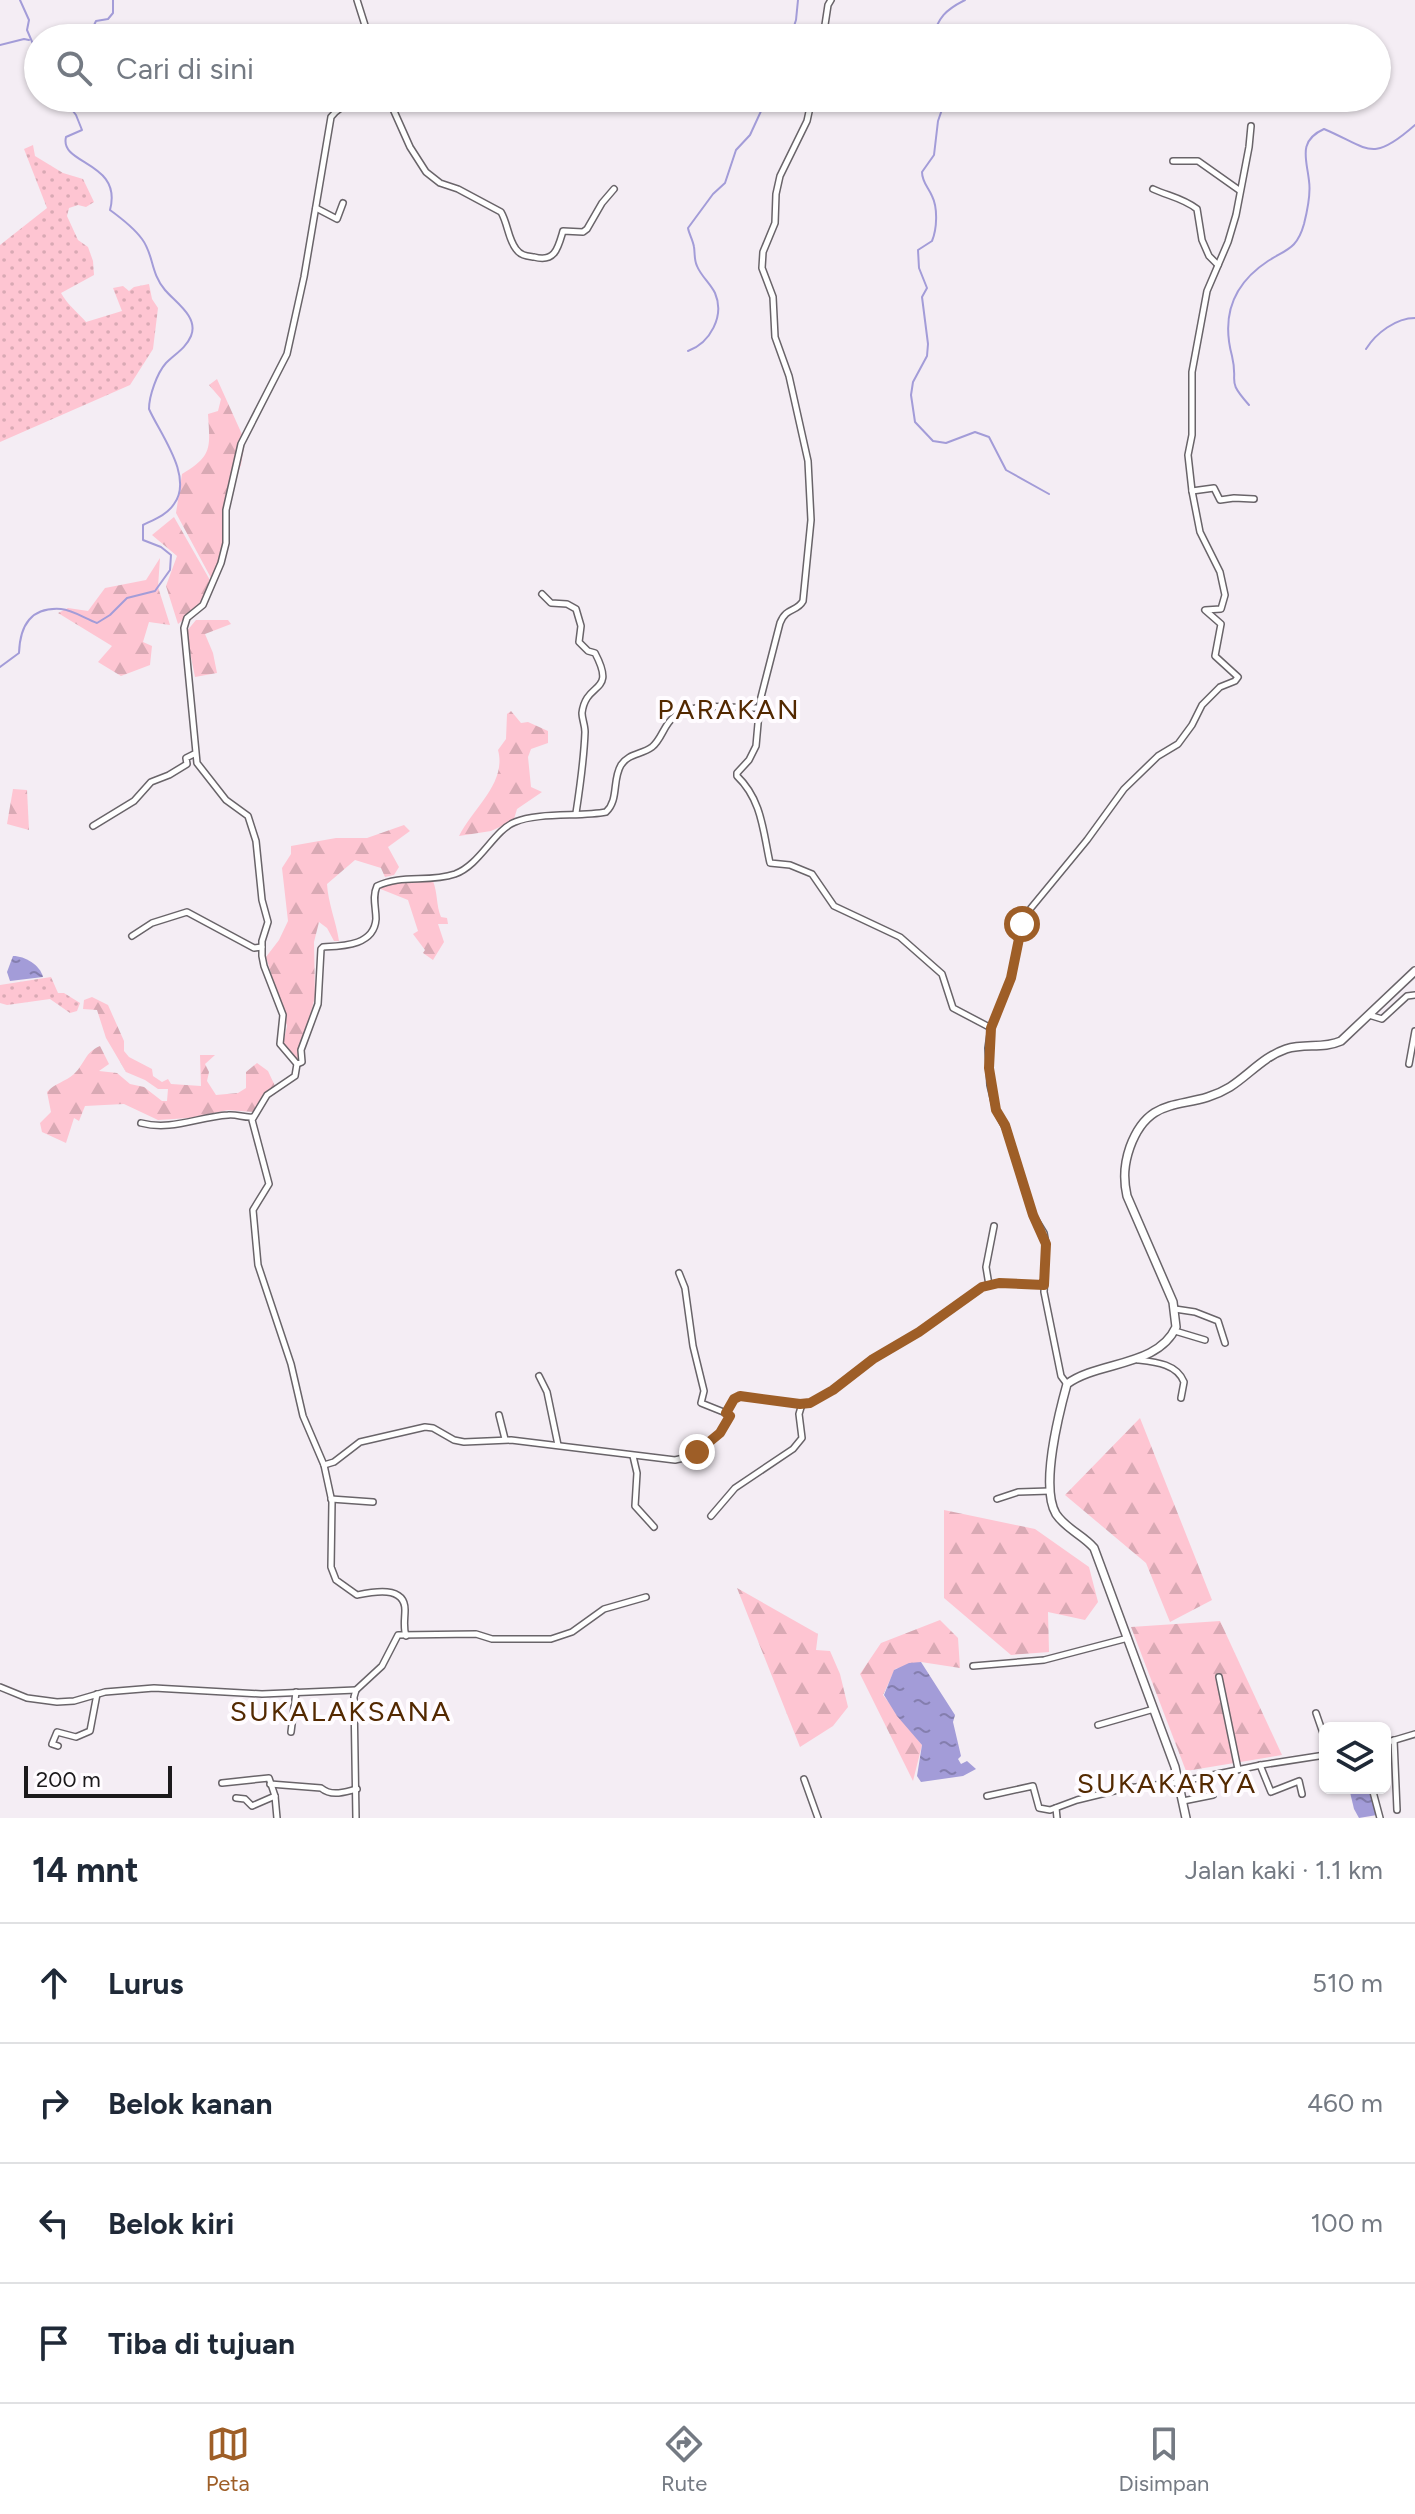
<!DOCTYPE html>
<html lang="id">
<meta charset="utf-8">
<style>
body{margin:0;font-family:Figtree,sans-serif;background:#f6f6f7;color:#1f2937}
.controls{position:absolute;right:24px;bottom:24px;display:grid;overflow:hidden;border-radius:12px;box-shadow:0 2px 6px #0004}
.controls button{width:72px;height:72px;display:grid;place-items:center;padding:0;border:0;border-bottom:2px solid #e0e1e3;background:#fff;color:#1f2937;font:40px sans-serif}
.scale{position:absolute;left:24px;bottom:20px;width:148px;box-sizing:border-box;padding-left:8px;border:4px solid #1b191b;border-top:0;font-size:22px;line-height:28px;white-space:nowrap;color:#1b191b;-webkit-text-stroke:6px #fffcff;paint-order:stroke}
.stop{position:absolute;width:24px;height:24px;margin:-18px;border:6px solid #9e5e27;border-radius:50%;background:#fff}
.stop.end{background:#9e5e27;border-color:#fff;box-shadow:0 2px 8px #0008}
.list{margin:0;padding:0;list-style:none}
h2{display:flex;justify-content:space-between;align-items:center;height:104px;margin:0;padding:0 32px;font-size:34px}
h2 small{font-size:26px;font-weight:400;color:#747a83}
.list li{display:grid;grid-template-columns:52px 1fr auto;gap:24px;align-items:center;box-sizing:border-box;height:120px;padding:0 32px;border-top:2px solid #e0e1e3}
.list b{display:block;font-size:30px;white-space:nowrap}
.list em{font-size:26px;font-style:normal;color:#747a83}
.icon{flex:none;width:44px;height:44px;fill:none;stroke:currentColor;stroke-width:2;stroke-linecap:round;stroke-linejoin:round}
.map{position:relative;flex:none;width:1415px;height:1818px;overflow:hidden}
.search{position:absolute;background:#fff;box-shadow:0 2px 6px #0004;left:24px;right:24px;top:24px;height:88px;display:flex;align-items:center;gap:20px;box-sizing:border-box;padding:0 28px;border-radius:44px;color:#747a83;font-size:30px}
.sheet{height:584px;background:#fff}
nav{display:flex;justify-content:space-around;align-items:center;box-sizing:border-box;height:112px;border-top:2px solid #e0e1e3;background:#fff;font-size:22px;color:#747a83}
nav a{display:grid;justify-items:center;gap:4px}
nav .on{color:#9e5e27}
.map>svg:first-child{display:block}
.green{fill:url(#green-dots)}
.forest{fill:url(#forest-firs)}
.water{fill:url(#water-ripples)}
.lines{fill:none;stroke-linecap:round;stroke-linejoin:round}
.stream{stroke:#a39cd8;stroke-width:2}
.minor-casing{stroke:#696469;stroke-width:8}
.secondary-casing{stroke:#696469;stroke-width:10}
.minor{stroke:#fff;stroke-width:5}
.secondary{stroke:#fff;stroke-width:7}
.route{stroke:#9e5e27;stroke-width:10}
.labels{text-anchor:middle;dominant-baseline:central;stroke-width:8;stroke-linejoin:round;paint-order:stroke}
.quarter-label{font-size:28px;letter-spacing:2px;fill:#532900;stroke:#fffcff}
</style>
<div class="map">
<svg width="1415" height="1818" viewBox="0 0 1415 1818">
<defs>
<pattern id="green-dots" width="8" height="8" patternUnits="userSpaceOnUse" patternTransform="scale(2)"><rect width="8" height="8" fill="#fec5d2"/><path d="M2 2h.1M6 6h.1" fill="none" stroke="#d9a9b4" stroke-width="1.8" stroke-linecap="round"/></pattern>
<pattern id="forest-firs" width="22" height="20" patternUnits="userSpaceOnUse" patternTransform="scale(2)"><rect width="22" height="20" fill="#fec5d2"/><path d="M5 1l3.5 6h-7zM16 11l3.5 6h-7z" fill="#d9a9b4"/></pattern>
<pattern id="water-ripples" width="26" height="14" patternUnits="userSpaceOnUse" patternTransform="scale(2)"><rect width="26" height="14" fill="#a39cd8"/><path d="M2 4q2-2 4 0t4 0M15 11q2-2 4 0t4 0" fill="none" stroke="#847eae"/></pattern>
</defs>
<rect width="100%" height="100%" fill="#f4edf4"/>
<g class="green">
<path d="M 33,145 L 35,156 L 63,173 L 83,179 L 94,202 L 86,207 L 78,205 L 69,208 L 67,216 L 78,240 L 88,247 L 93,261 L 94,275 L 61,293 C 67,304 78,313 86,322 L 122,311 L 113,288 L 123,286 L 129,291 L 134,287 L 149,284 L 152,299 L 158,308 L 153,349 L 130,385 L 0,442 L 0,245 L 47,208 L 24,149 Z"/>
<path d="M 51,977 L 58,993 L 64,993 L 80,1003 L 77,1011 L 70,1013 L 50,999 L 7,1005 L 0,1003 L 0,985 Z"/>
</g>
<g class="forest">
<path d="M 217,379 L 245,441 L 241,465 L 222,513 L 227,551 L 211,578 L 176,513 L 182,474 C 213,456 210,447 208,414 L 218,411 L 221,399 L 209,385 Z"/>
<path d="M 174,517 L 211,582 L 200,606 L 178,624 L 166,586 L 177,556 L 152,535 Z"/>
<path d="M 160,558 L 158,587 L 170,625 L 149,622 L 143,642 L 152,646 L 150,665 L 121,676 L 98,662 L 112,646 L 58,613 L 68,608 L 88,611 L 105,588 L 146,580 Z"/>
<path d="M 196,620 L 228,620 L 231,624 L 205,634 L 213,653 L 217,673 L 195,677 L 186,632 Z"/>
<path d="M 511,711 L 521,723 L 528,722 L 548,731 L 548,743 L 531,749 L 528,757 L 531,787 L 542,792 L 517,809 L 514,819 L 504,825 L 491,831 L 459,836 C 473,808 507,783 498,750 L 506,739 L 507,714 Z"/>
<path d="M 13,789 L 27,790 L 29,830 L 7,824 Z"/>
<path d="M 404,825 L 410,831 L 388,847 L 399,867 L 394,875 L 385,877 L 381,868 L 355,860 L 327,884 C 328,903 336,921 339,941 L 334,941 L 327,928 L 319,922 L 314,942 L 315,997 L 298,1060 L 283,1044 L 287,1026 L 266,957 L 279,940 L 288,921 L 282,868 L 291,854 L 291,846 L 336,838 L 367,838 Z"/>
<path d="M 398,880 L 433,881 C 438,894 436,905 441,917 L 447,918 L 448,924 L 438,924 L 444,942 L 433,960 L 423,953 L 425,950 L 413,934 L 418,931 L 408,900 L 378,888 Z"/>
<path d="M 92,997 L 108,1005 L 124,1041 L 124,1051 L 129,1057 L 152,1069 L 153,1076 L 162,1082 L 168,1079 L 171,1084 L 201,1086 L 200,1055 L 215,1055 L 205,1064 L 209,1072 L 207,1081 L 216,1095 L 238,1093 L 246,1088 L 246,1072 L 257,1063 L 268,1071 L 275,1086 L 253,1112 L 228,1110 L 189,1118 L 158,1120 L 124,1104 L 85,1106 L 79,1121 L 74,1118 L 66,1143 L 42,1132 L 40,1123 L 51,1112 L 47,1092 C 55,1083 65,1082 74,1074 C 86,1062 84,1053 100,1046 L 109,1064 L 99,1071 L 117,1073 L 130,1084 L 144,1087 L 162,1101 L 167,1101 L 168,1089 L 158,1089 L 145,1080 L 126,1072 L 106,1038 L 97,1010 L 83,1009 L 84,1000 Z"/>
<path d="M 1140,1418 L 1212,1600 L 1170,1622 L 1146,1563 L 1065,1495 Z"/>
<path d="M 944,1510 L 1035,1529 L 1089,1567 L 1098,1602 L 1085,1620 L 1048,1612 L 1049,1652 L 1011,1655 L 944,1598 Z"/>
<path d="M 737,1588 L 818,1634 L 816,1650 L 830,1651 L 840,1674 L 848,1707 L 833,1726 L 800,1747 Z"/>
<path d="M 940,1620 L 958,1638 L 960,1668 L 921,1662 L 895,1669 L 883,1695 L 922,1745 L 913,1781 L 860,1674 L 881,1643 Z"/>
<path d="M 1220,1621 L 1282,1755 L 1186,1771 L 1131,1627 Z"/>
</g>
<g class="water">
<path d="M 13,956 C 25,956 40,965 43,977 L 10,981 L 7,972 Z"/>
<path d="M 921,1662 L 955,1715 L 953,1722 L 961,1756 L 958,1759 L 961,1764 L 967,1761 L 976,1769 L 963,1776 L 921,1782 L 917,1776 L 922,1745 L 897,1716 L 884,1695 L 894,1670 L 909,1663 Z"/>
<path d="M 1349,1788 L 1371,1788 L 1377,1815 L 1359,1818 L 1354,1809 Z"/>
</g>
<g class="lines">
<g class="stream">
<path d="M 20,0 L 29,20 L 27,30 L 33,44"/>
<path d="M 88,38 L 96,21 L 108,19 L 113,13 L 113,0"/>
<path d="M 790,38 L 796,20 L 798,0"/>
<path d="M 932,38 C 939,17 945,10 965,0"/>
<path d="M 0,45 L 24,39 L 29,40"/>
<path d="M 946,98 L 938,121 L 934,155 L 922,172 C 922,182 928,187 932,196 C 938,208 937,229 932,241 L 918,250 L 919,268 L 927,288 L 922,297 L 928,344 L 927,356 L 913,382 L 911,395 L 915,422 L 933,441 L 946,443 L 975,432 L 989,437 L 1006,470 L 1049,494"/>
<path d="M 1366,349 C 1376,333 1396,318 1415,318"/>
<path d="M 688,351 C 710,343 725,316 715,293 C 710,283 701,276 697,266 C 694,260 695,253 694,247 C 693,240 689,234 688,228 L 713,194 L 725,183 L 736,150 L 750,135 L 767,98"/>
<path d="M 1249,405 C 1225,378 1239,385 1232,356 C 1221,315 1233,284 1268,261 C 1287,249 1297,249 1304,224 C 1307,212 1311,194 1309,181 C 1307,160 1297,141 1324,129 C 1369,148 1371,164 1415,125"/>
<path d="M 0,667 L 19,653 C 20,625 31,607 61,609 C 73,610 86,619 97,623 L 110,615 L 127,598 L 155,591 L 170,570 L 171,555 L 161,547 L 143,540 L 143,525 C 153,520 167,515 174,504 C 194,477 160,434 149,409 C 149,396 157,373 166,363 C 175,354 186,348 191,336 C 199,317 175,302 165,290 C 150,272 154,255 142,239 C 134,228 121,218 110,210 C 123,161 59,165 66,137 L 82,130 L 76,115 L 63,98"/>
</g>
<g class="minor-casing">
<g id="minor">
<path d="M 357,0 L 369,38"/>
<path d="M 823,38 L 828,5 L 831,0"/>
<path d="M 389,98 L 384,103 C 363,102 346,98 331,117 L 304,277 L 287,354 L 241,444 L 226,510 L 226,543 L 221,563 L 203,605 L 187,618 L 184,628 L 197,763 L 226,800 L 248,816 L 256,841 L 262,900 L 268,922 L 262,941 L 262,956 L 264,966 L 283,1015 L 280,1044 L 297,1064 L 295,1076 L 267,1095 L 252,1120 L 269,1184 L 253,1210 L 258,1265 L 291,1364 L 303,1416 L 324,1465 L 332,1502 L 331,1567 L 336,1580 L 357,1595 C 372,1592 405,1585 405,1610 C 405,1619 403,1627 406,1636"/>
<path d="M 812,98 L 807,121 L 780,176 L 776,194 L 775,223 L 763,252 L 762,268 L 773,297 L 775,337 L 789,376 L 808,461 L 811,520 L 803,601 C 797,612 786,607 780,623 L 760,701 L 756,746 L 749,760 L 737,773 L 737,776 C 762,800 763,831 770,863 L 790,865 L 812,874 L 834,906 L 900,937 L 942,974 L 953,1008 L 991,1028"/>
<path d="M 389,100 L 410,147 L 426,172 L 440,183 L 458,189 L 501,212 C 508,224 508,239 516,249 C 521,256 527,256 534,257 C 555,263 558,248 563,231 L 583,232 L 587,229 L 602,203 L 614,189"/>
<path d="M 1173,161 L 1198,161 L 1239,190"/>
<path d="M 1153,189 C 1168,196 1183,198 1197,209 L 1202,240 L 1209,256 L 1218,265"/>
<path d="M 316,208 L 337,219 L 343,203"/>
<path d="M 1192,491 L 1214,488 L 1220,500 L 1234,498 L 1254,499"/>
<path d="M 542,594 L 551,603 L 567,604 L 576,609 L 581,626 L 579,642 L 588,651 L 595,653 C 617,695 586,680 582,713 C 582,719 585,725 585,732 C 584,758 580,787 576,813"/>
<path d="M 93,826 L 134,801 L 151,782 L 169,775 L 187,764 L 186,758 L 194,754"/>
<path d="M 132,936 L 152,923 L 187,912 L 254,948 L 262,947"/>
<path d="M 1369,1015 L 1382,1019 L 1407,996 L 1415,995"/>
<path d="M 297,1064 L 302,1062 L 301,1050 L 318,1004 L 321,949 L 323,947 C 342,946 374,946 376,919 C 376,907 372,897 377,886 C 402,874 428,883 455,874 C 480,865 494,830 515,822 C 538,812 581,817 606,812 C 619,800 612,780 621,765 C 629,753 641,755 652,747 C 662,739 664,724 674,717 C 698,700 731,709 759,708"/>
<path d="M 1409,1064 L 1415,1031"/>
<path d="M 141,1123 C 172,1131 197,1117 228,1115 C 237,1114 244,1118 253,1117"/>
<path d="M 679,1273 L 685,1288 L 693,1346 L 704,1391 L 701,1403 L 726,1413"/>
<path d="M 989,1285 L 986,1267 L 994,1226"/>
<path d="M 1175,1309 L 1195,1312 L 1218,1321 L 1225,1343"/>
<path d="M 1175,1331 L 1205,1340"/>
<path d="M 1138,1360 C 1156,1362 1177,1364 1184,1382 L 1181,1398"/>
<path d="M 539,1376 L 547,1392 L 558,1445"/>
<path d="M 1067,1384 L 1061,1376 L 1044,1292 L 1046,1244 L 1044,1233 L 1033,1215 L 1007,1131 L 996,1110 L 990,1085 L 988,1048 L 991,1028 L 1011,978 L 1022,924 L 1031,908 L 1087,840 L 1124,789 L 1158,756 L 1178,744 L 1192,725 L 1202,705 L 1220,687 L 1235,681 L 1238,677 L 1215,656 L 1221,624 L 1205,610 L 1221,609 L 1225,595 L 1220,572 L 1200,532 L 1192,491 L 1188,455 L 1192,435 L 1192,372 L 1207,291 L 1228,242 L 1236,215 L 1249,147 L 1251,126"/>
<path d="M 499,1415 L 505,1439"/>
<path d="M 633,1456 L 637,1473 L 635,1506 L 654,1527"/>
<path d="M 324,1465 L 334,1462 L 360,1442 L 425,1427 L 433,1428 L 454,1440 L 464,1442 L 511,1440 L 675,1460 L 688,1457 L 703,1447 L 720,1433 L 730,1416 L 726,1413 L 734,1399 L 740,1396 L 800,1404 L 810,1403 L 833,1390 L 873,1359 L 919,1332 L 982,1287 L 999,1283 L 1044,1285"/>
<path d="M 331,1499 L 373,1502"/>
<path d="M 997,1499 L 1018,1492 L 1050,1491"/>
<path d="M 711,1516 L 735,1488 L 793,1449 L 802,1438 L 799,1414 L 802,1404"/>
<path d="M 973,1666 L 1044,1660 L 1128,1638"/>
<path d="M 1219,1677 L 1238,1769"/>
<path d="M 0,1687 L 27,1698 L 57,1702 L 74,1701 L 105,1692 L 154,1688 L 262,1694 L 356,1690"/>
<path d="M 1316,1713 L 1325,1739"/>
<path d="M 1098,1725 L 1154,1709"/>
<path d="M 291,1732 L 296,1692"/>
<path d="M 1394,1740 L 1397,1810"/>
<path d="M 1385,1743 L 1415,1734"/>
<path d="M 58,1746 L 52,1744 L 57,1732 L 76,1737 L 90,1731 L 97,1694"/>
<path d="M 1260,1765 L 1271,1792 L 1299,1781 L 1302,1794"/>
<path d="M 804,1779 L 818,1818"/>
<path d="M 222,1783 L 269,1778 L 275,1796 L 277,1818"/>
<path d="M 270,1784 L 321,1788 C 332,1797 344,1792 357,1789"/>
<path d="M 1372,1788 L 1380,1818"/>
<path d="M 987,1796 L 1033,1786 L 1039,1808 L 1050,1810 L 1077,1800 L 1126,1788 L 1174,1783 L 1261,1765 L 1325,1755"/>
<path d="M 236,1798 L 245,1799 L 252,1806 L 275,1796"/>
<path d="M 1183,1801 L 1213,1795"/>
<path d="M 1056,1808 L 1057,1818"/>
<path d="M 356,1818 L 354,1697 L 356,1690 L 382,1666 L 398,1635 L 476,1634 L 492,1639 L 551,1639 L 572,1632 L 604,1609 L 646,1597"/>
</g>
</g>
<g class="secondary-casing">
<path id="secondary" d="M 1186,1818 L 1175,1767 L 1094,1548 C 1083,1535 1066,1529 1056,1514 C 1040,1487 1059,1413 1067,1384 C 1098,1361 1158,1367 1176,1327 L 1173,1302 L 1127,1196 C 1123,1178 1124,1164 1130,1147 C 1151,1090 1188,1113 1230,1087 C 1250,1074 1263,1057 1286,1049 C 1305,1043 1323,1049 1341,1041 L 1415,971"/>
</g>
<use href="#minor" class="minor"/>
<use href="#secondary" class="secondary"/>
</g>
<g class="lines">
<path class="route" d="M 697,1452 L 720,1433 L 730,1416 L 726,1413 L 734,1399 L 740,1396 L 800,1404 L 810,1403 L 833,1390 L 873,1359 L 919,1332 L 982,1287 L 999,1283 L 1044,1285 L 1046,1244 L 1033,1215 L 1005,1125 L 996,1110 L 989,1068 L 991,1028 L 1011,978 L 1022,924"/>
</g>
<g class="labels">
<g class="quarter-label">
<text x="729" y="709">PARAKAN</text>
<text x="341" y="1711">SUKALAKSANA</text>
<text x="1167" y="1783">SUKAKARYA</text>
</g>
</g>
</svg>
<div class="controls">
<button><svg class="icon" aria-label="layers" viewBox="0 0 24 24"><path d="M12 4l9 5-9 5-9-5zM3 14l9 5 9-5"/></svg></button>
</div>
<div class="scale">200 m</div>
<div class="stop" style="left:1022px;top:924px"></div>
<div class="stop end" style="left:697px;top:1452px"></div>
<div class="search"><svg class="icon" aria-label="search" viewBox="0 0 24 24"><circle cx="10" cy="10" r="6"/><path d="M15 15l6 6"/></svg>Cari di sini</div>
</div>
<section class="sheet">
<h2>14 mnt<small>Jalan kaki · 1.1 km</small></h2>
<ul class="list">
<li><svg class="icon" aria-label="ahead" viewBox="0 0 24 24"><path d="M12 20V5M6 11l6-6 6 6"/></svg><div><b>Lurus</b></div><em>510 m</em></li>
<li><svg class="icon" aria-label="right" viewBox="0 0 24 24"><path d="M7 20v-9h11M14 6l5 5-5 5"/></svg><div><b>Belok kanan</b></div><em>460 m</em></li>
<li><svg class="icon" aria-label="left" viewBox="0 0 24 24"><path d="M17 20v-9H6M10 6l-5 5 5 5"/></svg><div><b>Belok kiri</b></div><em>100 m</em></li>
<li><svg class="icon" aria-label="arrive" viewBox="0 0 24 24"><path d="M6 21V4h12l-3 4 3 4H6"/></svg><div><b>Tiba di tujuan</b></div></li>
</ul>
</section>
<nav>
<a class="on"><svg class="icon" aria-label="map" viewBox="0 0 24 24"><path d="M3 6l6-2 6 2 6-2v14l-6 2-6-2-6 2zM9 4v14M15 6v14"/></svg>Peta</a>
<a><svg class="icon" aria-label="directions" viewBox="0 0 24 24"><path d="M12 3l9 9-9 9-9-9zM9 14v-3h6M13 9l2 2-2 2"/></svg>Rute</a>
<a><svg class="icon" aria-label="saved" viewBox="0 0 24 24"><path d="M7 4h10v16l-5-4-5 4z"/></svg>Disimpan</a>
</nav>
